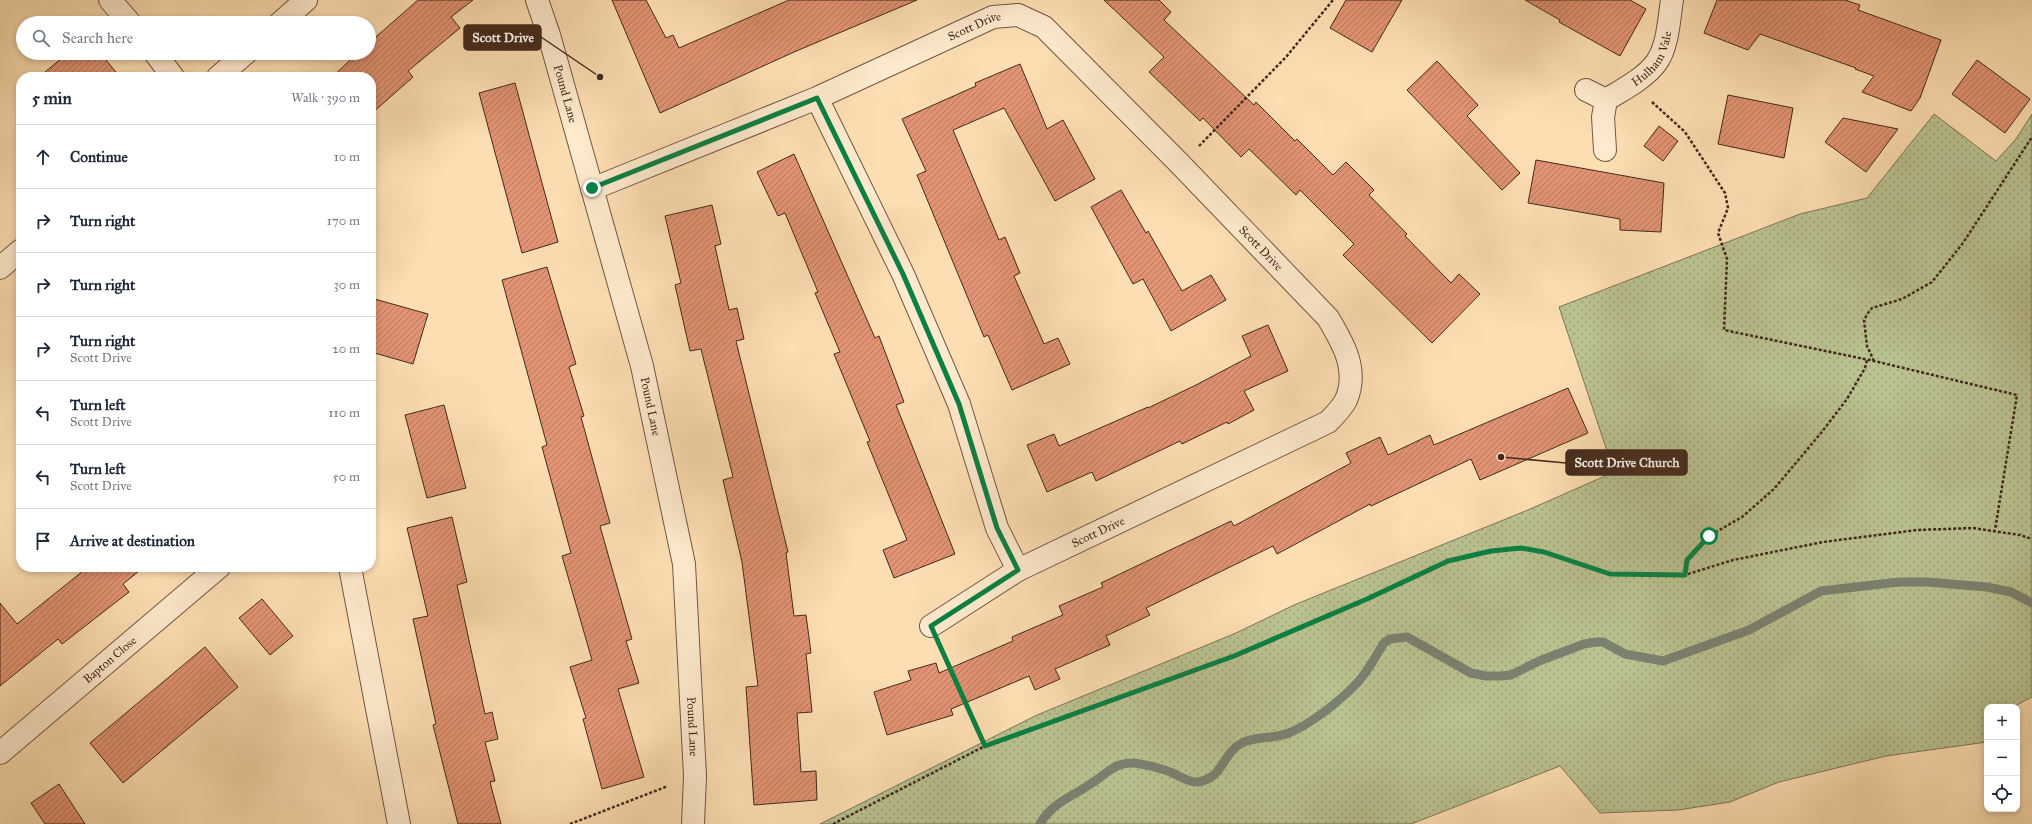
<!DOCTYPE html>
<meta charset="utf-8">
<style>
body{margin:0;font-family:"IM FELL Great Primer",serif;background:#f2f2f3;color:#1f2937}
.controls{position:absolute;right:12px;bottom:12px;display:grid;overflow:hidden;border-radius:8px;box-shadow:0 2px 6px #0003}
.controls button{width:36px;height:36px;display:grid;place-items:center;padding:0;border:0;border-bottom:1px solid #e0e1e3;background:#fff;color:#1f2937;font:20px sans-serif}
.stop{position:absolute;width:12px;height:12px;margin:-9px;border:3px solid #0b8043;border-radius:50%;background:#fff}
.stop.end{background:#0b8043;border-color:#fff;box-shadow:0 1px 4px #0008}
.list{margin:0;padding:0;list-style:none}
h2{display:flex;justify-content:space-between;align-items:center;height:52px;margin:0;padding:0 16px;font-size:17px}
h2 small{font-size:13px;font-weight:400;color:#747a83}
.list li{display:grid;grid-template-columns:26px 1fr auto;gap:12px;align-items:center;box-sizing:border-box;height:64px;padding:0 16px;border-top:1px solid #e0e1e3}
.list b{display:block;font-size:15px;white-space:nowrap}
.list p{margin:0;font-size:13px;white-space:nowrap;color:#747a83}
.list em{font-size:13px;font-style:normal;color:#747a83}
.icon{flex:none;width:22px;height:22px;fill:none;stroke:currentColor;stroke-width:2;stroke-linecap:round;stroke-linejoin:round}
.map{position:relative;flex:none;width:2032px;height:824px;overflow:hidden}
.search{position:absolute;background:#fff;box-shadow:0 2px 6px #0003;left:16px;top:16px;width:360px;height:44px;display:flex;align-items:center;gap:10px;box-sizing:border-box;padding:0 14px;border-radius:22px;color:#747a83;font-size:15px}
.panel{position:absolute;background:#fff;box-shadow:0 2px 6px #0003;left:16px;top:72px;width:360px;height:500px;border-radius:16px}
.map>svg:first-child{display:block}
.park{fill:url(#park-dots);stroke:#7e7656}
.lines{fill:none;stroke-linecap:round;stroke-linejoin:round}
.stream{stroke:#7b8170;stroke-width:9}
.building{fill:url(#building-hatch);stroke:#43291c}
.minor-casing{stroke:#725642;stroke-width:24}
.path{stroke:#43291c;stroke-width:2.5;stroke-dasharray:3 2;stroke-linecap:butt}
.minor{stroke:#feeacd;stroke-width:22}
.route{stroke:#0b8043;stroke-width:5}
.labels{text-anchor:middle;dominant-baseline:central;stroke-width:4;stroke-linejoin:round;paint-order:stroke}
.street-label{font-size:12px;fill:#43291c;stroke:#feeacd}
.leader{fill:none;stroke:#43291c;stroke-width:1.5}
.callout-dot{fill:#43291c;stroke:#feeacd;stroke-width:1.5}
.callout{fill:#43291c;stroke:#43291c;stroke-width:1.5}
.callout-label{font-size:13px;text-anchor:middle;font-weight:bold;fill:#fff}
</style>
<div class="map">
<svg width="2032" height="824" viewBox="0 0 2032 824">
<defs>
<pattern id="park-dots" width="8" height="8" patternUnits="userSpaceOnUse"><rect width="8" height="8" fill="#bac290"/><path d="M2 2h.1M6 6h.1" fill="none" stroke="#999e75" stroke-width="1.8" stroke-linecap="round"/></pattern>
<pattern id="building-hatch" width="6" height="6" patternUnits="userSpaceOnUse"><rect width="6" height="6" fill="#e29373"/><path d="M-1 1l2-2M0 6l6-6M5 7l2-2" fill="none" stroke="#b9785e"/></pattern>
</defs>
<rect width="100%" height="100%" fill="#fddeb2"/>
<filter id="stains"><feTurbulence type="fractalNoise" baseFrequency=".005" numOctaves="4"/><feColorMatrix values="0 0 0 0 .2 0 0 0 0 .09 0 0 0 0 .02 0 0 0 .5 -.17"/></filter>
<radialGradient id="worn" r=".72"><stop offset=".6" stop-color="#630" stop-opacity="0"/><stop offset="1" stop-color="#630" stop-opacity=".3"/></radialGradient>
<path class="park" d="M 1934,114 L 1996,161 L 2016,139 L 2032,114 L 2032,697 L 2013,707 L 1987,707 L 1987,742 L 1886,756 L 1779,782 L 1730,802 L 1678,810 L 1600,813 L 1560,766 L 1411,824 L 820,824 L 1037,715 L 1236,633 L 1294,605 L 1528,510 L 1614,472 L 1559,307 L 1800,214 L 1867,198 Z"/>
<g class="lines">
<path class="stream" d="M 1040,824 C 1051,804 1071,797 1089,785 C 1107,774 1116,759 1140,764 C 1150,766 1161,768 1170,772 C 1178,775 1189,783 1198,782 C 1224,778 1222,753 1242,743 C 1255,736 1272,739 1286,734 C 1309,726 1340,701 1357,683 C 1368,672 1376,655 1384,643 L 1390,639 L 1407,637 L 1471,673 L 1486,676 L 1500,676 L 1511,675 L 1539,661 L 1584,644 L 1596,642 L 1603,642 L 1625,654 L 1663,661 L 1749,630 L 1821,591 L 1899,582 L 1927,582 L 1987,587 L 2011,592 L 2032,603"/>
</g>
<g class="building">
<path d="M 418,0 L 473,0 L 451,17 L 460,28 L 408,71 L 413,77 L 371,114 L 371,77 L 332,77 L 358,53 L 369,53 L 369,43 Z"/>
<path d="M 612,0 L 646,0 L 666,38 L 673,35 L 679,48 L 789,0 L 917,0 L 794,52 L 660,113 Z"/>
<path d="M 1104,0 L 1159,0 L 1171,12 L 1164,20 L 1254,105 L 1256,102 L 1295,141 L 1297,139 L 1333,175 L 1346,162 L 1374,190 L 1369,195 L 1407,234 L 1405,236 L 1451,283 L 1459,274 L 1480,294 L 1432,343 L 1343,255 L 1354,244 L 1300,190 L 1296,195 L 1249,149 L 1241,157 L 1203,118 L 1200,121 L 1149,72 L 1164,57 Z"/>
<path d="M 1346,0 L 1402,0 L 1372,52 L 1330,28 Z"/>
<path d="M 1525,0 L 1630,0 L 1646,9 L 1620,56 L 1559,22 L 1560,20 Z"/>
<path d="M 1717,0 L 1845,0 L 1860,5 L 1858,10 L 1941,40 L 1920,98 L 1911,111 L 1862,92 L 1874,76 L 1855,69 L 1856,68 L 1760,34 L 1748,50 L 1704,33 Z"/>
<path d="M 68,53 L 100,53 L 120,77 L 39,77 Z"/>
<path d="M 1977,60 L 2030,99 L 2005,133 L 1952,94 Z"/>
<path d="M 1437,61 L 1478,105 L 1467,116 L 1520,173 L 1502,190 L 1407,90 Z"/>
<path d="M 1020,64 L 1047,129 L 1063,120 L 1095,179 L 1055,201 L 1004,108 L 953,130 L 999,240 L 1005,237 L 1020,273 L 1014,276 L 1044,344 L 1058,338 L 1070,364 L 1012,390 L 988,335 L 984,337 L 917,175 L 926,171 L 902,119 L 976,86 L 975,83 Z"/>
<path d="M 515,83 L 558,242 L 522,253 L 479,93 Z"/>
<path d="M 1728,95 L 1793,108 L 1784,158 L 1718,144 Z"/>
<path d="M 1843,118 L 1898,129 L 1866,172 L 1825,142 Z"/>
<path d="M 1659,126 L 1678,141 L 1663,161 L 1644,146 Z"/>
<path d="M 794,154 L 875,338 L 879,336 L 904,402 L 896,405 L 955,554 L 894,578 L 883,550 L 907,540 L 867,442 L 870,441 L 834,354 L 840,352 L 815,293 L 818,292 L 785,213 L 778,216 L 757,172 Z"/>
<path d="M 1536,160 L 1664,183 L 1661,232 L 1620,230 L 1620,219 L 1528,203 Z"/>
<path d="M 1121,190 L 1146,233 L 1148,231 L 1182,291 L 1211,275 L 1226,300 L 1171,331 L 1143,279 L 1133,284 L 1091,207 Z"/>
<path d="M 712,205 L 721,244 L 715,246 L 729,310 L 737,308 L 744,339 L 736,341 L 788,552 L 786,553 L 794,616 L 806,615 L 811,653 L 806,654 L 812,712 L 797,713 L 801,772 L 816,771 L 817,800 L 754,805 L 746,687 L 758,686 L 742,562 L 723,480 L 733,477 L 701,349 L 690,351 L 675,285 L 681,283 L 665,216 Z"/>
<path d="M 547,267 L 576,364 L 569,367 L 584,416 L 581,417 L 610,523 L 600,526 L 632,639 L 626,641 L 639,683 L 618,689 L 644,777 L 602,789 L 583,719 L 586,718 L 570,667 L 592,660 L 562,556 L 571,553 L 542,447 L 547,445 L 502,280 Z"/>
<path d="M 371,298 L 428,314 L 413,364 L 371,352 Z"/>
<path d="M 1268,325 L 1288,371 L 1244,391 L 1254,410 L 1228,424 L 1227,422 L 1182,444 L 1180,441 L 1096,481 L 1092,472 L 1047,492 L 1027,445 L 1054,434 L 1059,446 L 1148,407 L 1148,408 L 1196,385 L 1251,356 L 1242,336 Z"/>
<path d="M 1568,388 L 1588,433 L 1480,480 L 1471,459 L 1371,506 L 1370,504 L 1277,554 L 1273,546 L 1146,608 L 1150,615 L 1106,636 L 1110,645 L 1055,669 L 1060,679 L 1035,690 L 1029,676 L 951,709 L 953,715 L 887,735 L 874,692 L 911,680 L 908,671 L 936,663 L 939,673 L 1013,641 L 1012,637 L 1063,615 L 1059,606 L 1103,587 L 1101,583 L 1231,521 L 1234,526 L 1351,463 L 1346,453 L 1380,437 L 1388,455 L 1430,435 L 1434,445 Z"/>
<path d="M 444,405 L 466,488 L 427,498 L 405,415 Z"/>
<path d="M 452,517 L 467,582 L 457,585 L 485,714 L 492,712 L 498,739 L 485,742 L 495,781 L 490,782 L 501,824 L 458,824 L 433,725 L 436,724 L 413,619 L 428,616 L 407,528 Z"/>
<path d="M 88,567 L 144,567 L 123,584 L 129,592 L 62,644 L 58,639 L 0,686 L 0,603 L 17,624 Z"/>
<path d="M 262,599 L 293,636 L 270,655 L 239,618 Z"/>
<path d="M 205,647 L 238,687 L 123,783 L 90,743 Z"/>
<path d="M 59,784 L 85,824 L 45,824 L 31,803 Z"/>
</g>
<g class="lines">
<g class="minor-casing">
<g id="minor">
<path d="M 110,0 L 130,23"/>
<path id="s1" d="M 537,0 L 549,35 L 642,366 L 684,564 L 695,776 L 693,824"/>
<path d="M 280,23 L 306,0"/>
<path d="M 155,53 L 173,77"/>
<path d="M 218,77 L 246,53"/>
<path d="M 1586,90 L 1606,100 L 1603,117 L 1605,150"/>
<path id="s2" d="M 1606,100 C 1622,90 1644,79 1656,63 C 1668,47 1669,19 1672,0"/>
<path id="s3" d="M 592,189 L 817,98 L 993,17 L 1018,15 L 1044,27 L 1180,164 L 1328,318 C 1343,343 1359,370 1346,400 C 1342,408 1334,416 1328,422 L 1018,570 L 997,528 L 959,404 L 903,274 L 817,98"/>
<path d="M 0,268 L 21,250"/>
<path d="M 350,567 L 399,824"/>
<path d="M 931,626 L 1018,570"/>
<path id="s4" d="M 0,753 L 219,567"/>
</g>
</g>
<g class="path">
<path d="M 1652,102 L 1685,132 L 1725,193 L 1728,208 L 1718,233 L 1727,259 L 1724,330 L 1874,361 L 2017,395 L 1995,530"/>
<path d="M 1199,146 L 1286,57 L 1333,0"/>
<path d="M 1874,361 L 1867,346 L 1864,320 L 1868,313 L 1872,308 L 1902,299 L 1932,282 L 1963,243 L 2032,137"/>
<path d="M 1685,575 L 1687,560 L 1709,536 L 1742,517 L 1774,489 L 1821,433 L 1847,399 L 1865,368 L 1867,360"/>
<path d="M 942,650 L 985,746"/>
<path d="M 570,824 L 668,786"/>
<path d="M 833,824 L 985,746 L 1234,656 L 1367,599 L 1448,561 L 1491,551 L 1521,548 L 1544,552 L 1610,574 L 1685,575 L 1733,560 L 1823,542 L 1917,530 L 1973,528 L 2020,535 L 2032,539"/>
</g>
<use href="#minor" class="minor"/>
</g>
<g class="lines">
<path class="route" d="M 592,188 L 817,98 L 903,274 L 959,404 L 997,528 L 1018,570 L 931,626 L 985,746 L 1234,656 L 1367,599 L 1448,561 L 1491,551 L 1521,548 L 1544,552 L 1610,574 L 1685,575 L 1687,560 L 1709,536"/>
</g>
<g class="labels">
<g class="street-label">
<text stroke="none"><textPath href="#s3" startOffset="416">Scott Drive</textPath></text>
<text stroke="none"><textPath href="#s2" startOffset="64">Hulham Vale</textPath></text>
<text stroke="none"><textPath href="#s1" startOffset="98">Pound Lane</textPath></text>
<text stroke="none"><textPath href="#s3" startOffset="800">Scott Drive</textPath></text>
<text stroke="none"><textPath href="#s1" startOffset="422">Pound Lane</textPath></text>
<text transform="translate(1098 532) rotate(-25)">Scott Drive</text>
<text stroke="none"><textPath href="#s4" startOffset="144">Bapton Close</textPath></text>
<text stroke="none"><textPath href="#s1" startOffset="746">Pound Lane</textPath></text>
</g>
</g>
<path class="leader" d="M600 77L541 37M1501 457L1566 463"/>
<g class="callout-dot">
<circle cx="600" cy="77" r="4"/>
<circle cx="1501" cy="457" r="4"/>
</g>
<g class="callout">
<rect x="464" y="25" width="77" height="25" rx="4"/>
<rect x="1566" y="450" width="121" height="25" rx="4"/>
</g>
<g class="callout-label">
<text x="503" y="42">Scott Drive</text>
<text x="1627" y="467">Scott Drive Church</text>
</g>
<rect width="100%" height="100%" filter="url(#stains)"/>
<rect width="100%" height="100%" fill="url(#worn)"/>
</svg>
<div class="controls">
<button>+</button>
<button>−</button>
<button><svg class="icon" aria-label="locate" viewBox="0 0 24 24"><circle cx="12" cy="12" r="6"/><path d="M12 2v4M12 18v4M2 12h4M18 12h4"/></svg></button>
</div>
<div class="stop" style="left:1709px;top:536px"></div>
<div class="stop end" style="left:592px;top:188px"></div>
<div class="search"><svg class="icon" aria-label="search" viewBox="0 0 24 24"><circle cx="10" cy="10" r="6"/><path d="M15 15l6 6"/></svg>Search here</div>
<section class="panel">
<h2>5 min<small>Walk · 390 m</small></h2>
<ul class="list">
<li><svg class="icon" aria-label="ahead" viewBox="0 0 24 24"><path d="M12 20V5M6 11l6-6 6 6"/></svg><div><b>Continue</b></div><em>10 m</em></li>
<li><svg class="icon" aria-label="right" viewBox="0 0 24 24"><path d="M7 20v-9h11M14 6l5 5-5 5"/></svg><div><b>Turn right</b></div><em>170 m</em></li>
<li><svg class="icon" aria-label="right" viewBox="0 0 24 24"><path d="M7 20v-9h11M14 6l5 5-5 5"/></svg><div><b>Turn right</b></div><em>30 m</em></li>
<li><svg class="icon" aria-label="right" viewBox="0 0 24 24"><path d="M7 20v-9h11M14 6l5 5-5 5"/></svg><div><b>Turn right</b><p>Scott Drive</p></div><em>20 m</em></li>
<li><svg class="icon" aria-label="left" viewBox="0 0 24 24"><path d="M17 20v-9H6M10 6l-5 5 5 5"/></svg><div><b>Turn left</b><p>Scott Drive</p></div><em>110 m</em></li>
<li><svg class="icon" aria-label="left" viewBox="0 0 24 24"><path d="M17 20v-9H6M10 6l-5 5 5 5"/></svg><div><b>Turn left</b><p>Scott Drive</p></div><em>50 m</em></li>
<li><svg class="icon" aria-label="arrive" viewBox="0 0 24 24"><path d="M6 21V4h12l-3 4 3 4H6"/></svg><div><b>Arrive at destination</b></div></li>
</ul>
</section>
</div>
